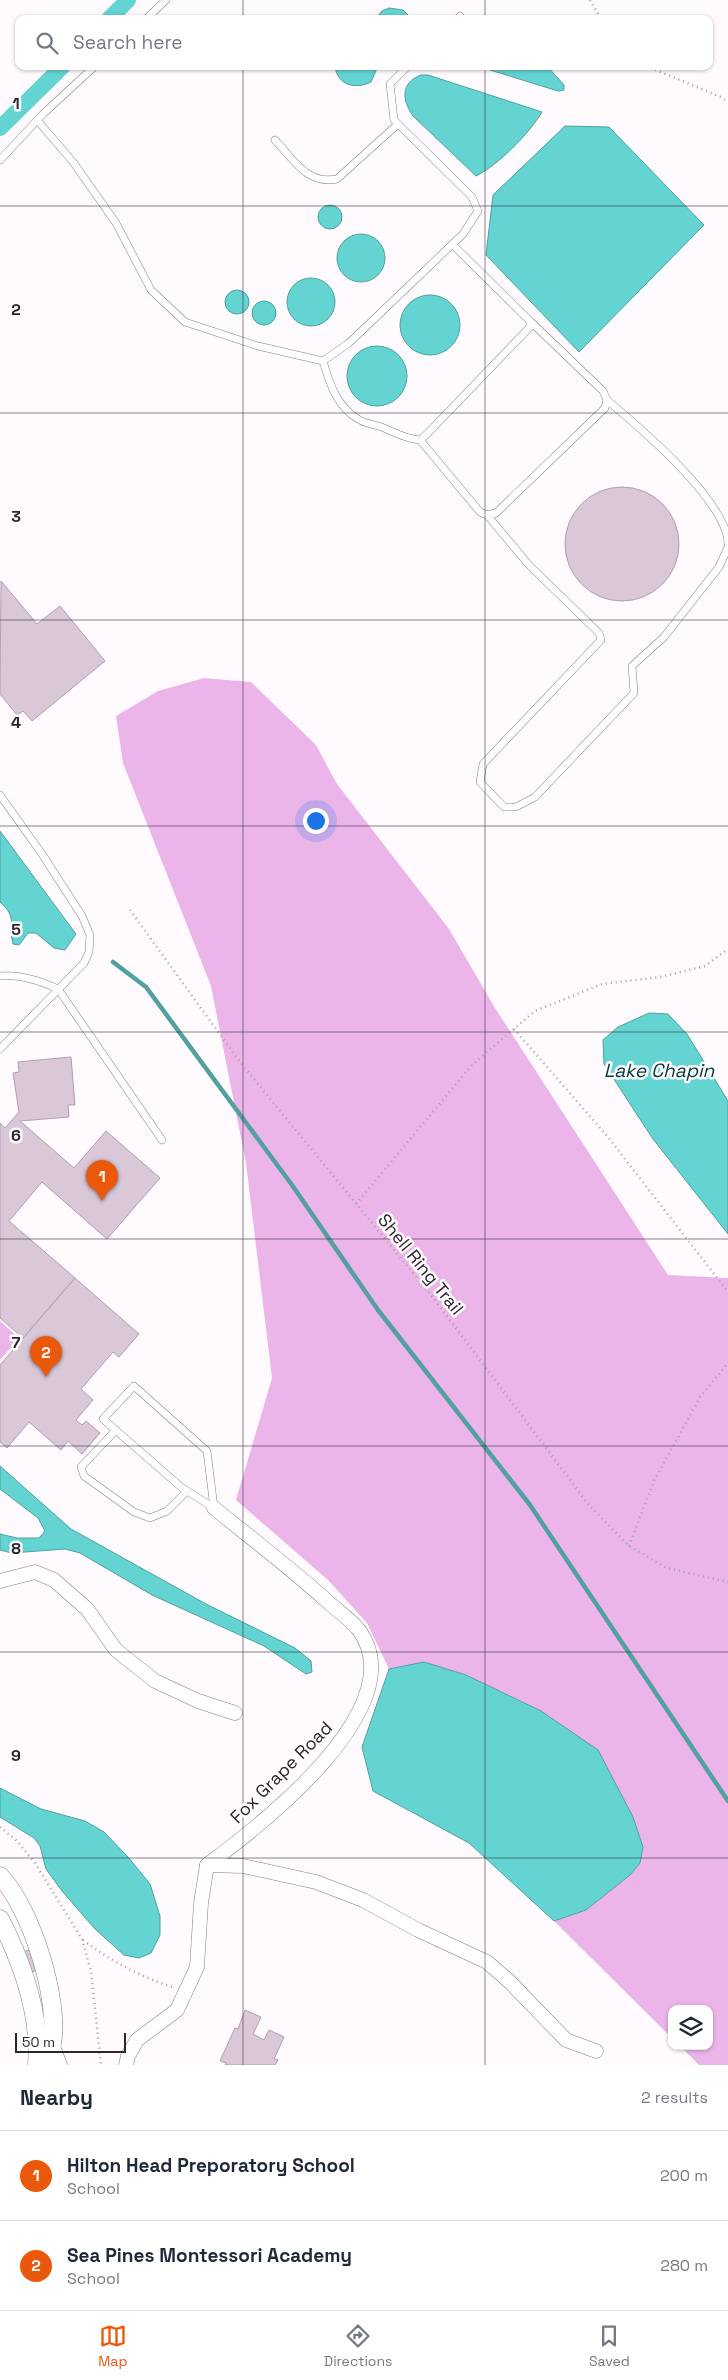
<!DOCTYPE html>
<style>
body{margin:0;font-family:"Space Grotesk",sans-serif;background:#f2f2f3;color:#1f2937}
.controls{position:absolute;right:15px;bottom:15px;display:grid;overflow:hidden;border-radius:10px;box-shadow:0 1px 4px #0004}
.controls button{width:45px;height:45px;display:grid;place-items:center;padding:0;border:0;border-bottom:1px solid #e0e1e3;background:#fff;color:#1f2937;font:25px sans-serif}
.scale{position:absolute;left:15px;bottom:12px;width:111px;box-sizing:border-box;padding-left:5px;border:2px solid #2c262c;border-top:0;font-size:14px;line-height:18px;white-space:nowrap;color:#2c262c;-webkit-text-stroke:4px #fefafd;paint-order:stroke}
.you{position:absolute;left:315px;top:820px;width:18px;height:18px;margin:-12px;border:4px solid #fff;border-radius:50%;background:#1a73e8;box-shadow:0 0 0 8px #1a73e833}
.badge{display:grid;place-items:center;width:32px;height:32px;border-radius:50%;background:#ea580c;color:#fff;font-size:16px;font-weight:700}
.pin{position:absolute;translate:-50% -41px;filter:drop-shadow(0 1px 2px #0008)}
.pin::after{content:'';position:absolute;top:26px;width:18px;height:15px;background:inherit;clip-path:polygon(0 0,100% 0,50% 100%)}
.list{margin:0;padding:0;list-style:none}
h2{display:flex;justify-content:space-between;align-items:center;height:65px;margin:0;padding:0 20px;font-size:21px}
h2 small{font-size:16px;font-weight:400;color:#747a83}
.list li{display:grid;grid-template-columns:32px 1fr auto;gap:15px;align-items:center;box-sizing:border-box;height:90px;padding:0 20px;border-top:1px solid #e0e1e3}
.list b{display:block;font-size:19px;white-space:nowrap}
.list p{margin:0;font-size:16px;white-space:nowrap;color:#747a83}
.list em{font-size:16px;font-style:normal;color:#747a83}
.icon{flex:none;width:28px;height:28px;fill:none;stroke:currentColor;stroke-width:2;stroke-linecap:round;stroke-linejoin:round}
.map{position:relative;flex:none;width:728px;height:2065px;overflow:hidden}
.search{position:absolute;background:#fff;box-shadow:0 1px 4px #0004;left:15px;right:15px;top:15px;height:55px;display:flex;align-items:center;gap:12px;box-sizing:border-box;padding:0 18px;border-radius:10px;color:#747a83;font-size:19px}
.sheet{height:245px;background:#fff}
nav{display:flex;justify-content:space-around;align-items:center;box-sizing:border-box;height:70px;border-top:1px solid #e0e1e3;background:#fff;font-size:14px;color:#747a83}
nav a{display:grid;justify-items:center;gap:2px}
nav .on{color:#ea580c}
.map>svg:first-child{display:block}
.green{fill:#ebb5e9}
.water{fill:#63d4d2;stroke:#52a0a0}
.lines{fill:none;stroke-linecap:round;stroke-linejoin:round}
.stream{stroke:#52a0a0;stroke-width:4.5}
.canal{stroke:#63d4d2;stroke-width:16}
.building{fill:#dac8d9;stroke:#b09faf}
.service-casing{stroke:#8b7a8a;stroke-width:8}
.minor-casing{stroke:#8b7a8a;stroke-width:15}
.tertiary-casing{stroke:#8b7a8a;stroke-width:19}
.path{stroke:#a49fa3;stroke-width:2.5;stroke-dasharray:1 4;stroke-linecap:butt}
.service{stroke:#fff;stroke-width:7}
.minor{stroke:#fff;stroke-width:14}
.tertiary{stroke:#fff;stroke-width:18}
.grid{fill:none;stroke:#2c262c;stroke-width:1;stroke-opacity:0.55}
.labels{text-anchor:middle;dominant-baseline:central;stroke-width:5;stroke-linejoin:round;paint-order:stroke}
.street-label{font-size:18px;fill:#2c262c;stroke:#fefafd}
.water-label{font-size:19px;font-style:italic;fill:#023a3a;stroke:#fefafd}
.grid-label{font-size:16px;text-anchor:middle;font-weight:bold;fill:#2c262c;stroke:#fefafd;stroke-width:5;stroke-linejoin:round;paint-order:stroke}
</style>
<div class="map">
<svg width="728" height="2065" viewBox="0 0 728 2065">
<rect width="100%" height="100%" fill="#fefafd"/>
<g class="green">
<path d="M 204,678 L 251,682 L 316,745 L 337,784 L 449,929 L 495,1008 L 668,1275 L 728,1278 L 728,2065 L 699,2065 L 680,2046 L 709,2046 L 709,2009 L 672,2009 L 672,2038 L 554,1921 L 586,1910 L 630,1875 L 640,1863 L 542,1712 L 466,1675 L 424,1662 L 389,1669 L 367,1623 L 328,1580 L 236,1500 L 272,1378 L 246,1163 L 211,986 L 123,763 L 116,716 L 158,691 Z"/>
<path d="M 0,1321 L 19,1338 L 0,1360 Z"/>
</g>
<g class="water">
<path d="M 389,8 L 403,10 L 412,19 L 375,19 L 382,11 Z"/>
<path d="M 335,66 L 378,66 L 371,82 C 355,90 337,85 335,66 Z"/>
<path d="M 477,66 L 547,66 L 564,85 L 564,90 L 558,91 Z"/>
<path d="M 421,75 L 428,75 L 542,112 C 529,134 498,165 476,176 L 413,116 C 402,100 400,83 421,75 Z"/>
<path d="M 565,126 L 609,127 L 704,225 L 579,352 L 486,255 L 493,195 Z"/>
<circle cx="330" cy="217" r="12"/>
<circle cx="361" cy="258" r="24"/>
<circle cx="311" cy="302" r="24"/>
<circle cx="237" cy="302" r="12"/>
<circle cx="430" cy="325" r="30"/>
<circle cx="264" cy="313" r="12"/>
<circle cx="377" cy="376" r="30"/>
<path d="M 0,831 L 76,934 L 65,950 L 54,948 L 36,933 L 28,933 L 19,945 L 13,944 C 8,924 18,918 0,902 Z"/>
<path d="M 649,1013 L 668,1014 L 687,1034 L 728,1101 L 728,1234 L 653,1139 L 604,1064 L 603,1040 L 618,1027 Z"/>
<path d="M 0,1466 L 71,1529 L 206,1604 L 295,1648 L 311,1661 L 312,1672 L 306,1674 L 264,1646 L 152,1595 L 80,1553 L 65,1549 L 12,1553 L 0,1550 L 0,1534 L 17,1538 L 39,1538 L 45,1531 L 38,1518 L 0,1489 Z"/>
<path d="M 424,1662 L 466,1675 L 541,1711 L 598,1750 L 633,1817 L 643,1847 L 640,1863 L 630,1875 L 586,1910 L 554,1921 L 469,1843 L 373,1791 L 362,1747 L 389,1669 Z"/>
<path d="M 0,1788 L 41,1809 L 85,1821 L 104,1832 L 128,1857 L 150,1884 L 160,1916 L 160,1935 L 151,1953 L 139,1958 L 124,1955 L 95,1929 L 62,1891 L 46,1869 L 40,1846 L 34,1838 L 0,1817 Z"/>
</g>
<g class="lines">
<path class="stream" d="M 113,962 L 146,987 L 292,1185 L 378,1310 L 530,1505 L 728,1801"/>
<g class="canal">
<path d="M 109,19 L 128,0"/>
<path d="M 0,128 L 63,66"/>
</g>
</g>
<g class="building">
<circle cx="622" cy="544" r="57"/>
<path d="M 1,581 L 37,624 L 60,606 L 105,661 L 32,721 L 23,711 L 17,715 L 0,694 Z"/>
<path d="M 71,1057 L 75,1105 L 68,1105 L 69,1117 L 20,1121 L 74,1168 L 106,1131 L 160,1178 L 107,1239 L 42,1182 L 9,1221 L 75,1278 L 23,1338 L 0,1318 L 0,1123 L 5,1128 L 19,1112 L 13,1073 L 19,1072 L 18,1062 Z"/>
<path d="M 75,1278 L 139,1334 L 119,1357 L 113,1352 L 81,1389 L 93,1400 L 76,1420 L 82,1425 L 86,1421 L 100,1433 L 82,1454 L 68,1441 L 61,1450 L 29,1422 L 7,1448 L 0,1442 L 0,1365 Z"/>
<path d="M 34,1948 L 41,1969 L 28,1973 L 21,1953 Z"/>
<path d="M 245,2010 L 261,2017 L 253,2034 L 264,2040 L 269,2030 L 284,2037 L 274,2059 L 278,2060 L 275,2065 L 225,2065 L 226,2063 L 220,2061 L 235,2028 L 238,2029 Z"/>
</g>
<g class="lines">
<g class="service-casing">
<g id="service">
<path d="M 146,19 L 166,0"/>
<path d="M 457,19 L 460,16"/>
<path d="M 37,120 L 73,162 L 116,223 L 151,290 L 185,322 L 258,346 L 323,361 L 349,343 L 463,234 L 478,211 L 472,197 L 394,120 L 390,84 L 408,66"/>
<path d="M 275,140 C 294,160 307,185 337,179 L 398,124"/>
<path d="M 0,160 L 43,114 L 95,66"/>
<path d="M 323,361 C 329,382 337,407 358,419 C 365,424 375,424 384,428 C 396,433 406,439 420,440 L 427,434 L 530,327 L 530,321 L 452,244"/>
<path d="M 607,400 C 639,427 726,500 728,543"/>
<path d="M 420,440 L 480,512 L 487,515 L 496,513 L 605,408 L 607,400 L 603,391 L 530,321"/>
<path d="M 487,515 L 529,565 L 599,633 L 601,640 L 483,764 L 480,782 L 504,807 L 516,807 L 535,797 L 634,693 L 632,666 L 664,637 L 719,567 L 728,547"/>
<path d="M 0,795 L 42,854 L 82,916 L 90,935 L 89,952 L 84,963 L 0,1049"/>
<path d="M 0,976 C 20,974 39,980 58,989 L 162,1140"/>
<path d="M 134,1386 L 207,1451 L 214,1508 L 181,1487 L 103,1419 Z"/>
<path d="M 116,1430 L 81,1467 L 84,1476 L 134,1512 L 150,1518 L 167,1511 L 187,1491"/>
</g>
</g>
<g class="minor-casing">
<g id="minor">
<path d="M 0,1581 L 35,1572 L 54,1580 L 87,1609 L 116,1650 L 155,1681 L 198,1701 L 235,1713"/>
<path d="M 207,1865 L 243,1866 L 316,1882 L 363,1900 L 418,1930 L 487,1962 L 510,1982 L 566,2040 L 596,2051"/>
<path d="M 52,2044 L 60,2065"/>
<path d="M 126,2065 L 128,2056 L 137,2040 L 177,2010 L 197,1967 L 201,1903 L 207,1865 C 261,1825 415,1707 359,1630 C 351,1620 338,1611 328,1602 C 292,1569 252,1539 214,1508"/>
</g>
</g>
<g class="tertiary-casing">
<g id="tertiary">
<path d="M 0,1876 C 31,1908 60,2000 52,2043 C 50,2051 46,2058 43,2065"/>
<path d="M 0,1919 C 23,1964 41,2014 37,2065"/>
</g>
</g>
<g class="path">
<path d="M 590,0 L 601,19"/>
<path d="M 646,66 L 721,97 L 728,102"/>
<path d="M 130,910 L 240,1062 L 431,1295 L 589,1505 L 629,1546 L 667,1568 L 728,1582"/>
<path d="M 514,1029 L 608,1137 L 728,1292"/>
<path d="M 356,1204 L 472,1065 L 535,1011 L 602,984 L 660,977 L 705,966 L 728,949"/>
<path d="M 629,1546 L 654,1481 L 700,1397 L 728,1363"/>
<path d="M 0,1827 L 17,1841 L 35,1863 L 82,1939 L 91,1971 L 101,2065"/>
<path d="M 83,1940 C 111,1961 139,1976 172,1987"/>
</g>
<use href="#service" class="service"/>
<use href="#minor" class="minor"/>
<use href="#tertiary" class="tertiary"/>
</g>
<path class="grid" d="M 243,0 L 243,19M 485,0 L 485,19M 243,66 L 243,2065M 485,66 L 485,2065M 0,206 L 728,206M 0,413 L 728,413M 0,620 L 728,620M 0,826 L 728,826M 0,1032 L 728,1032M 0,1239 L 728,1239M 0,1446 L 728,1446M 0,1652 L 728,1652M 0,1858 L 728,1858"/>
<g class="labels">
<g class="street-label">
<text transform="translate(421 1264) rotate(51)">Shell Ring Trail</text>
<text transform="translate(281 1772) rotate(-45)">Fox Grape Road</text>
</g>
<g class="water-label">
<text x="659" y="1070">Lake Chapin</text>
</g>
</g>
<g class="grid-label">
<text x="16" y="109">1</text>
<text x="16" y="315">2</text>
<text x="16" y="522">3</text>
<text x="16" y="728">4</text>
<text x="16" y="935">5</text>
<text x="16" y="1141">6</text>
<text x="16" y="1348">7</text>
<text x="16" y="1554">8</text>
<text x="16" y="1761">9</text>
</g>
</svg>
<div class="controls">
<button><svg class="icon" aria-label="layers" viewBox="0 0 24 24"><path d="M12 4l9 5-9 5-9-5zM3 14l9 5 9-5"/></svg></button>
</div>
<div class="scale">50 m</div>
<div class="you"></div>
<div class="pin badge" style="left:102px;top:1201px">1</div>
<div class="pin badge" style="left:46px;top:1377px">2</div>
<div class="search"><svg class="icon" aria-label="search" viewBox="0 0 24 24"><circle cx="10" cy="10" r="6"/><path d="M15 15l6 6"/></svg>Search here</div>
</div>
<section class="sheet">
<h2>Nearby<small>2 results</small></h2>
<ul class="list">
<li><span class="badge">1</span><div><b>Hilton Head Preporatory School</b><p>School</p></div><em>200 m</em></li>
<li><span class="badge">2</span><div><b>Sea Pines Montessori Academy</b><p>School</p></div><em>280 m</em></li>
</ul>
</section>
<nav>
<a class="on"><svg class="icon" aria-label="map" viewBox="0 0 24 24"><path d="M3 6l6-2 6 2 6-2v14l-6 2-6-2-6 2zM9 4v14M15 6v14"/></svg>Map</a>
<a><svg class="icon" aria-label="directions" viewBox="0 0 24 24"><path d="M12 3l9 9-9 9-9-9zM9 14v-3h6M13 9l2 2-2 2"/></svg>Directions</a>
<a><svg class="icon" aria-label="saved" viewBox="0 0 24 24"><path d="M7 4h10v16l-5-4-5 4z"/></svg>Saved</a>
</nav>
